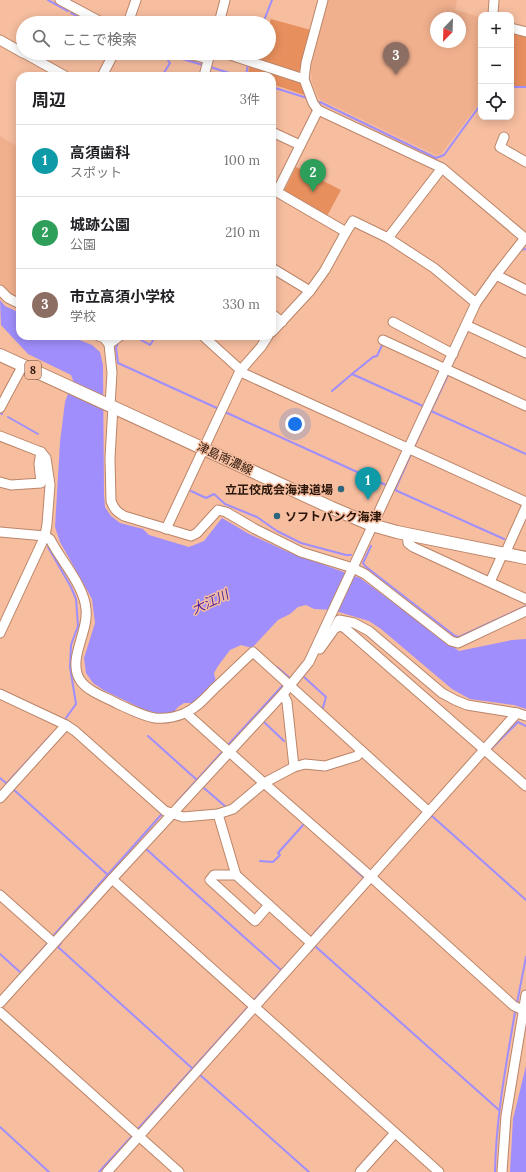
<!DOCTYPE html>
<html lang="ja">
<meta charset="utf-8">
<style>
body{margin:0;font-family:Lora,"Noto Sans JP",serif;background:#f6f6f6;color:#202124}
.controls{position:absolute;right:12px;top:12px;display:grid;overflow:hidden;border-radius:8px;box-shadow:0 2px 10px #0003}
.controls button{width:36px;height:36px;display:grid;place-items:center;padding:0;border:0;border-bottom:1px solid #e0e0e0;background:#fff;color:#202124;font:20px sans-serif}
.compass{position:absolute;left:430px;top:12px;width:36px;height:36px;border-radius:50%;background:#fff;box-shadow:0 2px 10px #0003;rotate:203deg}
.you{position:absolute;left:295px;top:424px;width:14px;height:14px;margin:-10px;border:3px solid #fff;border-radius:50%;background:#1a73e8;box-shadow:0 0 0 6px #1a73e833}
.badge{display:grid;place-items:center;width:26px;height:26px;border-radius:50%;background:#7c3aed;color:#fff;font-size:13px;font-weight:700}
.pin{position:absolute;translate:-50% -33px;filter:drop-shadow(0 1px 2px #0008)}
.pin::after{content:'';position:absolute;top:21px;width:14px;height:12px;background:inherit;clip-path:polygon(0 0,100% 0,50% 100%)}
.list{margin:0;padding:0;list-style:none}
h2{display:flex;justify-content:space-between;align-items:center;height:52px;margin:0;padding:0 16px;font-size:17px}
h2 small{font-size:13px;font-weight:400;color:#757577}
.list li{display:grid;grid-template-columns:26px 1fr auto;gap:12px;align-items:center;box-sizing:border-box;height:72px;padding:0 16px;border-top:1px solid #e0e0e0}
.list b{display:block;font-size:15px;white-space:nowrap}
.list p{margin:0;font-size:13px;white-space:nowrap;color:#757577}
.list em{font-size:13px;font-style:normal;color:#757577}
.icon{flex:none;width:22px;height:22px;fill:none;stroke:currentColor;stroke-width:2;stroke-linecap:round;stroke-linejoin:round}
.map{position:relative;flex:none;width:526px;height:1172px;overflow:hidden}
.search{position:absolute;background:#fff;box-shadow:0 2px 10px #0003;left:16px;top:16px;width:260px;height:44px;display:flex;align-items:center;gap:10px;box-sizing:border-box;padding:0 14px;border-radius:22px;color:#757577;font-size:15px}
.panel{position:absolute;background:#fff;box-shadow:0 2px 10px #0003;left:16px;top:72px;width:260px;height:268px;border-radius:12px}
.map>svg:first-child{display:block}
.built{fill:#f0b08e;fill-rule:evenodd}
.green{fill:#e88f5e}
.water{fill:#9f8efc}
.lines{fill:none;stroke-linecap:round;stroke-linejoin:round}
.stream{stroke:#9f8efc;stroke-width:2}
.minor-casing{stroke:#bb8569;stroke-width:11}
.major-casing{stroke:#bb8569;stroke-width:14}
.minor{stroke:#fff;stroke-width:9}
.major{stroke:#fff;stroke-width:12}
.poi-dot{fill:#2b657e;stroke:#f6bd9f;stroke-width:1.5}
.labels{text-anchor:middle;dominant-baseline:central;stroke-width:3;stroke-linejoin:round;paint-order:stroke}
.shield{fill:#f6bd9f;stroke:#664736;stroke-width:1}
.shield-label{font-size:11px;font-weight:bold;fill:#291509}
.street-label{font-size:12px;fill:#291509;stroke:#f6bd9f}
.poi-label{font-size:12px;font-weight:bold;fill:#291509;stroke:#f6bd9f;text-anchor:end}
.water-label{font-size:13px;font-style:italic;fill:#471e9e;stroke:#f6bd9f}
</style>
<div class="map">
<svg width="526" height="1172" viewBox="0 0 526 1172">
<rect width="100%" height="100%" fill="#f6bd9f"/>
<g class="built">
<path d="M 327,0 L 457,0 L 455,10 L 481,17 L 481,101 L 441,154 L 436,155 L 319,99 L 312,82 L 310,61 ZM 436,18 L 460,18 L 460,42 L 436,42 Z"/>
<path d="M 0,136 L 20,148 L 20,301 L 3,290 L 0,285 Z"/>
</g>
<g class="green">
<path d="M 271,19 L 311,30 L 299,73 L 256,59 L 258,53 L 269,53 L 269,24 Z"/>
<path d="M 511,33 L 526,37 L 526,86 L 511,86 Z"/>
<path d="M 249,65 L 299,82 L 303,85 L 307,96 L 272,84 L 272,76 L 248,76 Z"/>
<path d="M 296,167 L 341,190 L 327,216 L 285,193 L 284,191 Z"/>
</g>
<g class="water">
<path d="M 0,300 L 5,306 L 20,313 L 20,336 L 69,336 L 92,345 L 100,352 L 103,365 L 104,495 L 105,507 L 111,516 L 120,523 L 143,529 L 149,535 L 189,547 L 204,541 L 222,518 L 249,534 L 286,551 L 360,578 L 459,651 L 512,640 L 526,639 L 526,709 L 514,705 L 470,699 L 452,689 L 381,629 L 369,621 L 332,610 L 314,609 L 306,605 L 298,607 L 290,614 L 278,620 L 252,648 L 241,645 L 230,650 L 218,666 L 214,673 L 216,682 L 194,703 L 184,703 L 178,707 L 173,713 L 164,715 L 145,710 L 105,691 L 93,683 L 86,673 L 84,658 L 95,623 L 92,599 L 60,542 L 55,527 L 60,442 L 65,402 L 73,380 L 71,375 L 28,354 L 1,325 Z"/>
<path d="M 526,1066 L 526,1172 L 510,1172 L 513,1119 Z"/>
</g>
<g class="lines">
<g class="stream">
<path d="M 48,0 L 68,11"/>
<path d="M 71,13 L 89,23"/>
<path d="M 263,23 L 272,0"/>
<path d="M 162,53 L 203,65"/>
<path d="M 250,58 L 252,53"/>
<path d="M 210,67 L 239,76"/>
<path d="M 162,76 L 170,63 L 167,59 L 168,55"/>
<path d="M 246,76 L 248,64"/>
<path d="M 272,87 L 307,98"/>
<path d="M 511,87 L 526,87"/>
<path d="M 320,102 L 436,158 L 444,155 L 481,104"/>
<path d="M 520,250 L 526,249"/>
<path d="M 134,336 L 150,345 L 156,336"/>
<path d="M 118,343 L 116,348 L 118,363 L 219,409"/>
<path d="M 451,367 L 468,330"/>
<path d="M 352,374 L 373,357 L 377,356 L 383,343"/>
<path d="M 332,391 L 352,374 L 425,407"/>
<path d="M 431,411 L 526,454"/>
<path d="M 225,412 L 388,486"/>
<path d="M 0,413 L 2,414"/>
<path d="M 8,417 L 38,434"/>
<path d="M 414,447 L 448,375"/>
<path d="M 411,454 L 395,490 L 504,539"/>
<path d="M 191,491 L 206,498 L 214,494 L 225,504 L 257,517 L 277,531 L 301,543 L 346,555 L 351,555"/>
<path d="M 371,546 L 363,563 L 365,566 L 455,636 L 459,637 L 526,606"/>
<path d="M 48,547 L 71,587 L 76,599 L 78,626 L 71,645 L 70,667 L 76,704 L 66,718"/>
<path d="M 277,667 L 291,679"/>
<path d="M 304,677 L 326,697 L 322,711"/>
<path d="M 264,722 L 284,741"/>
<path d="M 148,736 L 197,780"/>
<path d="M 227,746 L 284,684"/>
<path d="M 490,748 L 491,749 L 518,722 L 526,726"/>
<path d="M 0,778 L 7,784"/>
<path d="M 6,784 L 52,734"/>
<path d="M 204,788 L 226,807"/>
<path d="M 13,789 L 108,875"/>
<path d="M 176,803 L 223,751"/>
<path d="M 427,818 L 428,819 L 432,816 L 526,900"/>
<path d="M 145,848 L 281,970"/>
<path d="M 334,850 L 364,878"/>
<path d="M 260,861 L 273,862 L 280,855 L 278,853 L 304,824 L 305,824"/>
<path d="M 56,937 L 54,935 L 161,815"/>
<path d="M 311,937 L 324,922"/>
<path d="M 60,941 L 61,943 L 58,947 L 194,1070"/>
<path d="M 309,950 L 311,951 L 315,946 L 499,1110"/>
<path d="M 0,954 L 21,973 L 48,943"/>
<path d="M 253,1001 L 289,962"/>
<path d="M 517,1003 L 526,957"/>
<path d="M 199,1074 L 309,1172"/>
<path d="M 0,1127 L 49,1172"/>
<path d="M 137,1130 L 249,1006"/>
<path d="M 99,1172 L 133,1135"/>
<path d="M 495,1172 C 496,1118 506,1065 515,1012"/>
</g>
<g class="minor-casing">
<g id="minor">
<path d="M 60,0 L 103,23"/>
<path d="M 323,0 L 306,63 L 304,79 L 313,103 L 318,110 L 442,168 L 526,239"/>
<path d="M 493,15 L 494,0"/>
<path d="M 128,23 L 136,0"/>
<path d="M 219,23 L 225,0"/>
<path d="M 511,28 L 526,32"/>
<path d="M 0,40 L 23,53"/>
<path d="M 24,53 L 65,76"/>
<path d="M 185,53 L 208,59"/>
<path d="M 224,53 L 304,79"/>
<path d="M 102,76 L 114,53"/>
<path d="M 204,76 L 210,53"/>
<path d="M 272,132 L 300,145"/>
<path d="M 504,137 L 500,147 L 526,162"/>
<path d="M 272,189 L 346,232 L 325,270 L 310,291 L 272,332"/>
<path d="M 277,192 L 318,110"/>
<path d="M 346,232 L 353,221 L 388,238 L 442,168"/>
<path d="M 388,238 L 434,268 L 476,303"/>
<path d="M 272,268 L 310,291"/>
<path d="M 496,275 L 526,290"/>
<path d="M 0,290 L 8,298 L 20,304"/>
<path d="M 272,314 L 282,322"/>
<path d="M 393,322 L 453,354"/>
<path d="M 466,325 L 526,353"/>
<path d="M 99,336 L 104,338 L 109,344"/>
<path d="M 203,336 L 245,374 L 526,502"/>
<path d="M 383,340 L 526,406"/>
<path d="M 110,405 L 112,373 L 109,344 L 120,336"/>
<path d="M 113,406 L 110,458 L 111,501 C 114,509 117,512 124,516 L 191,536 L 197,533 L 218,510 L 226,512 L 255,529 L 301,552 L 353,568 L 365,574 L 451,641 L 458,643 L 526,611"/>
<path d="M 0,408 L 23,365"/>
<path d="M 0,436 L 41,452 L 46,458 L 50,485 L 47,524 L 45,536 L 0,633"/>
<path d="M 0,482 L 11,485 L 41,483 L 39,464 L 41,452"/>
<path d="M 166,529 L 240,371 L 261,347 L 268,336"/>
<path d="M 0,532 L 45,536 L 50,539 C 61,561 84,585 86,609 C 89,632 67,659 80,680 C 88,692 106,697 118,704 C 130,709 142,716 155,718 C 165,719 176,717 185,713 C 197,708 206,697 215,688 C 228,676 240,664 253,652 L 428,811"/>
<path d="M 407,534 L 408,543 L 413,547 L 526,599"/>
<path d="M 506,554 L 508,547 L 526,507"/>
<path d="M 490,582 L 503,553"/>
<path d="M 335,628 L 339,620 L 354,623 L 369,631 L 442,693 L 455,700 L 467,705 L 517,713"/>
<path d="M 320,649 L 335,628 L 341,626 L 346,629 L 526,786"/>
<path d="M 0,694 L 66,725 L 75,731 L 165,811 L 183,817 L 218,814 L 233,809 L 264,783 L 294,767 L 305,764 L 325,766 L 357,756 L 361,751"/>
<path d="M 283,694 L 287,702 L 294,767"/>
<path d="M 186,713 L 264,783 L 370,876 L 514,1006 L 523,1010"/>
<path d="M 0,798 L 66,725"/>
<path d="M 218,814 L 236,875 L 311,943"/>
<path d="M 236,875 L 214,875 L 210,880 L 255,921 L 269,905"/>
<path d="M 112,879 L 439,1172"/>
<path d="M 0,895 L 54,943"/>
<path d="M 0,1003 L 112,879 L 283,694 L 309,662 L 476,303 L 496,275 L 525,238"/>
<path d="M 0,1012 L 179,1172"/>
<path d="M 107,1172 L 517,713 L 526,716"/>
<path d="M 360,1172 L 395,1133"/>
<path d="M 502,1172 L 506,1116 L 526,995"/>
</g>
</g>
<g class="major-casing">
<path id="major" d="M 0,355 L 332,508 L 372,525 L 397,532 L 526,558"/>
</g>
<use href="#minor" class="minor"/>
<use href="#major" class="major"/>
</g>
<g class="poi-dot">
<circle cx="341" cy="489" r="4"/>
<circle cx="277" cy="516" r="4"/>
</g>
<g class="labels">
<rect class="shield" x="25" y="361" width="16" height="18" rx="3"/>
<g class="shield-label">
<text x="33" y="370">8</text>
</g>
<g class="street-label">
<text transform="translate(225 458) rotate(25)">津島南濃線</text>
</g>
<g class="poi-label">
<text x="333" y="489">立正佼成会海津道場</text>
<text x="285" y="516" text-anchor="start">ソフトバンク海津</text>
</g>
<g class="water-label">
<text transform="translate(210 602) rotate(-25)">大江川</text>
</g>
</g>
</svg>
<div class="controls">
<button>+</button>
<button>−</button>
<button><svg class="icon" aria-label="locate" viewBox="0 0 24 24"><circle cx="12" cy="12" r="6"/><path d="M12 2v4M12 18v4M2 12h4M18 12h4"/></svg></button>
</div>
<svg class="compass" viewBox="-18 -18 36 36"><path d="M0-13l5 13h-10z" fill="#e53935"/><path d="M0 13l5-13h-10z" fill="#757577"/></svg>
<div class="you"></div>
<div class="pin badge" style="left:368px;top:500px;background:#0f9aa8">1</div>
<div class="pin badge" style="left:313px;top:192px;background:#2e9e5b">2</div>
<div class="pin badge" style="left:396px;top:75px;background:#8d6e63">3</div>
<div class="search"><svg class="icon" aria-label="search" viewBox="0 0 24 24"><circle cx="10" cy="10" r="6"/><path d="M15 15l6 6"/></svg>ここで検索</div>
<section class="panel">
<h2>周辺<small>3件</small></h2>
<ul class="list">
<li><span class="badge" style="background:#0f9aa8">1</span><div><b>高須歯科</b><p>スポット</p></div><em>100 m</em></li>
<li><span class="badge" style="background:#2e9e5b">2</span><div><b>城跡公園</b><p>公園</p></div><em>210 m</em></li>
<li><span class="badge" style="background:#8d6e63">3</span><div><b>市立高須小学校</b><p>学校</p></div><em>330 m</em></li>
</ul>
</section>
</div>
